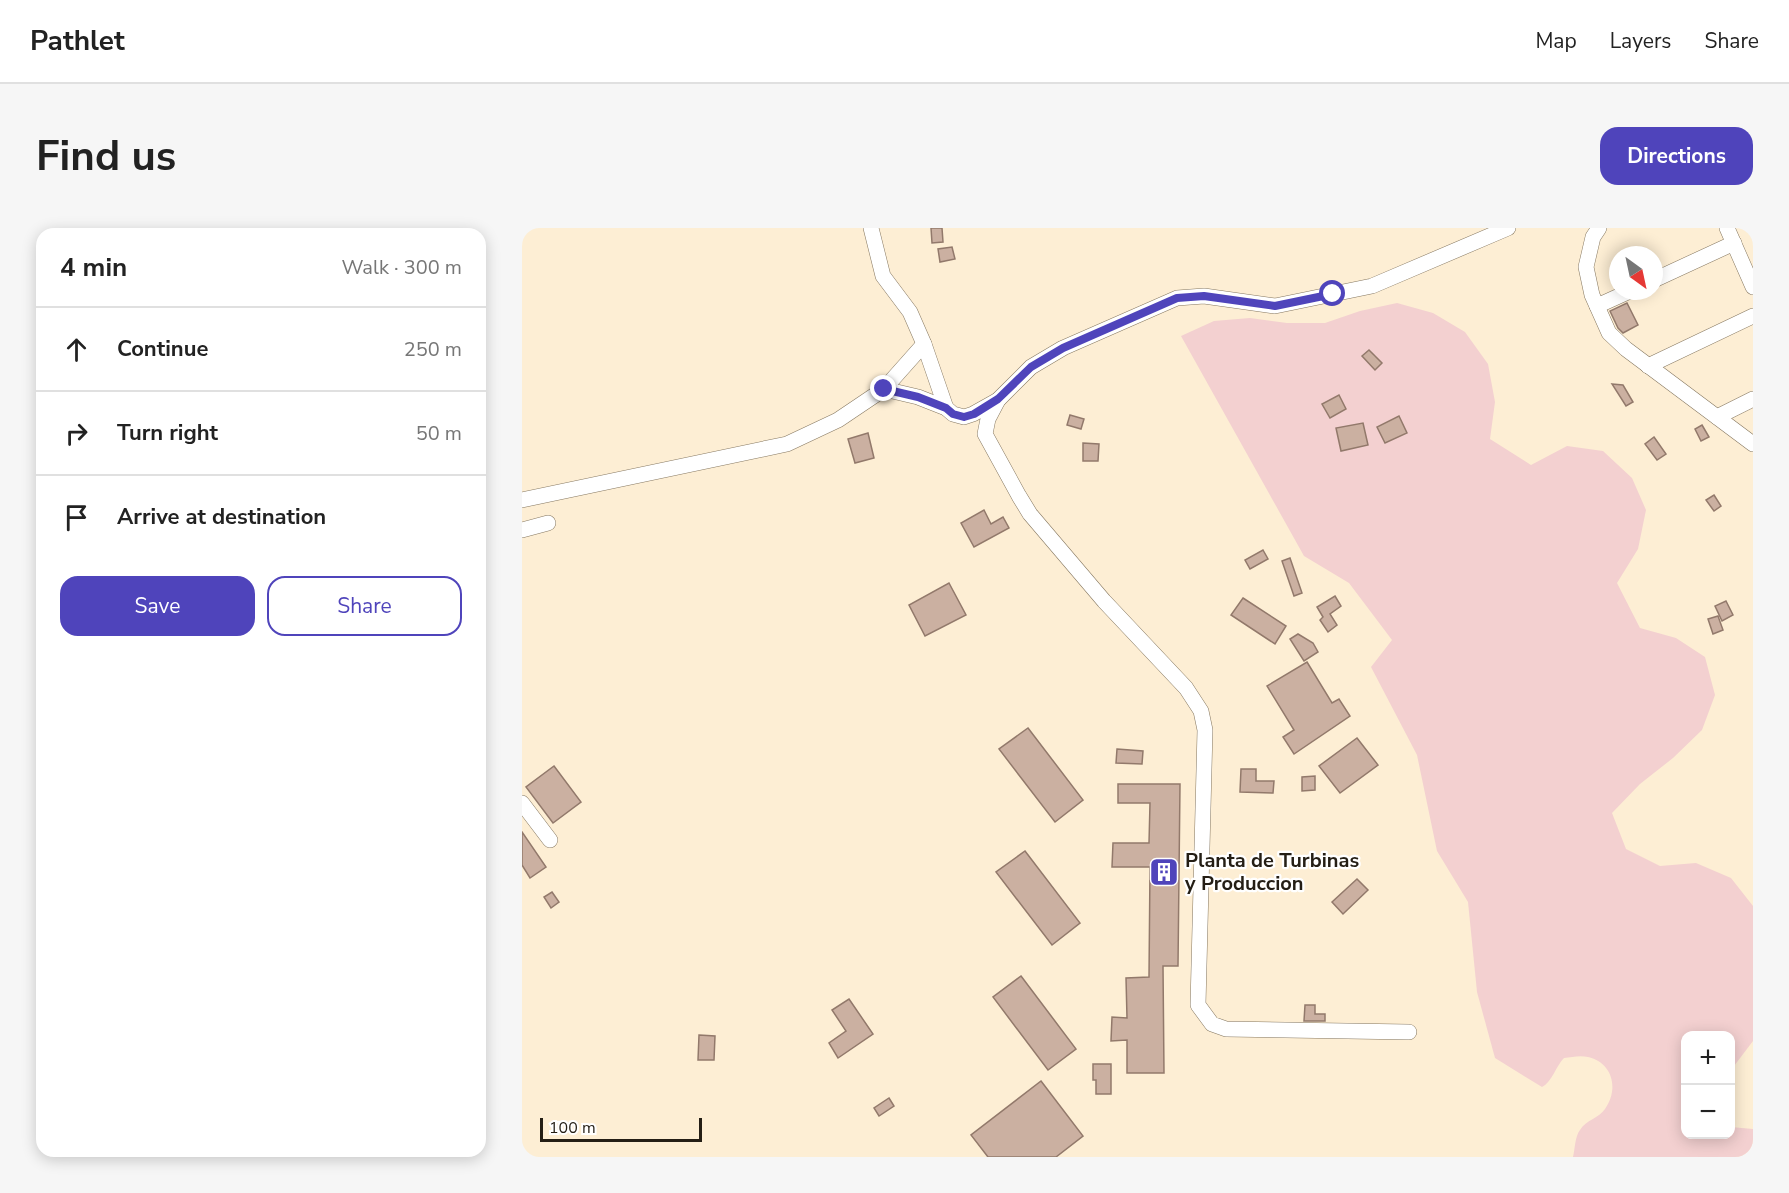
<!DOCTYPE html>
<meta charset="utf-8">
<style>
body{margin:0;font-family:"Nunito Sans",sans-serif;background:#f6f6f6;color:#222}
.controls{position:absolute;right:18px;bottom:18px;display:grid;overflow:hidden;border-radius:12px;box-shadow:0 3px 15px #0003}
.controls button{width:54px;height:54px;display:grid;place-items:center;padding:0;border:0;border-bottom:2px solid #e0e0e0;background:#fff;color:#222;font:30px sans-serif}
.compass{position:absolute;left:1087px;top:18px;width:54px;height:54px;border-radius:50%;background:#fff;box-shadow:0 3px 15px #0003;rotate:147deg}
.scale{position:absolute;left:18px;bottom:15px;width:162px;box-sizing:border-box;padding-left:6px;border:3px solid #241e15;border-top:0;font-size:16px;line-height:21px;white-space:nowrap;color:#241e15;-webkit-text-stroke:4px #fff;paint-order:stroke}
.stop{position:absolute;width:18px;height:18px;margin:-14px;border:4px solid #4f44bb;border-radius:50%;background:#fff}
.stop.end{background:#4f44bb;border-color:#fff;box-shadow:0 2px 6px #0008}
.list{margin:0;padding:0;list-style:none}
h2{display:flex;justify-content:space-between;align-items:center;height:78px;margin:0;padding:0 24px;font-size:26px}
h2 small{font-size:20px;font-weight:400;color:#767676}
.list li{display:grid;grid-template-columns:39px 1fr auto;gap:18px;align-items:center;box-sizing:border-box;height:84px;padding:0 24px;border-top:2px solid #e0e0e0}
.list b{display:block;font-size:22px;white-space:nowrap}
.list em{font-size:20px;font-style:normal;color:#767676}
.actions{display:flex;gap:12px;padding:18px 24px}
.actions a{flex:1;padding:14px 0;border:2px solid #4f44bb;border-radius:18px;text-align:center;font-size:21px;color:#4f44bb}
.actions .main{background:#4f44bb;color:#fff}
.icon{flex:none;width:33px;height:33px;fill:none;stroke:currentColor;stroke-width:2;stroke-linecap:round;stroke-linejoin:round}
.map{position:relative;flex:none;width:1231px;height:929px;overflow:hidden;border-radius:18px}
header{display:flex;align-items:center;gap:36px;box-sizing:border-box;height:84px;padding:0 30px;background:#fff;border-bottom:2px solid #e0e0e0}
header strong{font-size:28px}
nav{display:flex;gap:33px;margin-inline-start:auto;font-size:21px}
.intro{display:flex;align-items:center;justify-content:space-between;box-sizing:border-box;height:144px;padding:0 36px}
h1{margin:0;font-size:42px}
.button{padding:15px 27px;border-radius:18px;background:#4f44bb;color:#fff;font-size:21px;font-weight:700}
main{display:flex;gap:36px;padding:0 36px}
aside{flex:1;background:#fff;border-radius:18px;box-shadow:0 3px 15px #0003}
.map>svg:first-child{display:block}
.green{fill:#f3d0d0}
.building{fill:#cbb0a1;stroke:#92796b;stroke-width:1.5}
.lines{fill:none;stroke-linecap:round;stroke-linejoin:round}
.minor-casing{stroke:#867861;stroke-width:16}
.minor{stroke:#fff;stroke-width:15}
.route{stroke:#4f44bb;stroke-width:8}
.labels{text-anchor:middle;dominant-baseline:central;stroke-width:4.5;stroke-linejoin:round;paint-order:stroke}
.poi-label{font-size:20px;font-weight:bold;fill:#241e15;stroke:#fff;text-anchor:start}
</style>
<header>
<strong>Pathlet</strong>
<nav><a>Map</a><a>Layers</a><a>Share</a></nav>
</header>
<div class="intro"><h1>Find us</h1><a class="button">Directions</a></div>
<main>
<aside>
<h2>4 min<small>Walk · 300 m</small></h2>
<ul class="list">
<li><svg class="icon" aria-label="ahead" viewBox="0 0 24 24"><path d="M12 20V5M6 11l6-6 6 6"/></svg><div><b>Continue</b></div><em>250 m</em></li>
<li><svg class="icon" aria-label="right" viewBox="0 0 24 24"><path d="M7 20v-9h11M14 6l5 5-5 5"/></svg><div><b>Turn right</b></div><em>50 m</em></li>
<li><svg class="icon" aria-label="arrive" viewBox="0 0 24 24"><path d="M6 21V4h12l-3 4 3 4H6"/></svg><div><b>Arrive at destination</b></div></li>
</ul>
<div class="actions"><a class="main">Save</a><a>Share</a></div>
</aside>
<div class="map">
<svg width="1231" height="929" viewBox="0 0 1231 929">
<rect width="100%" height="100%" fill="#fdeed4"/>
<path class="green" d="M 875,75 L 911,85 L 943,104 L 966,136 L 973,174 L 968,211 L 1009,237 L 1045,218 L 1081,223 L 1110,250 L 1124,282 L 1116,321 L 1095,355 L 1118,400 L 1154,410 L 1183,429 L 1193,467 L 1180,502 L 1151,530 L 1118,556 L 1090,585 L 1104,621 L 1138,638 L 1174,635 L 1209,650 L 1231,678 L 1231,813 L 1209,842 L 1208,808 L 1164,808 L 1164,906 L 1208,906 L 1209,899 L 1231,901 L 1231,929 L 1051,929 C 1053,921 1053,908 1058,902 C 1064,892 1077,890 1083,881 C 1097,861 1091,835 1066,829 C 1058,827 1050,829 1042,830 C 1034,838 1030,854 1020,859 L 973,830 L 955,764 L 946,674 L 915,623 L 895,527 L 849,439 L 870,412 L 827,355 L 782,328 L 659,108 L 692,93 L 728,90 L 765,95 L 803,95 L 838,83 Z"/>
<g class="building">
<path d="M 409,0 L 420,0 L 421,14 L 410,15 Z"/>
<path d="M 430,19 L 433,31 L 418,34 L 416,21 Z"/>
<path d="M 1105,75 L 1116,97 L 1101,105 L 1096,100 L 1088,83 Z"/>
<path d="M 847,122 L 860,135 L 853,142 L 840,128 Z"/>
<path d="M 1090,156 L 1101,157 L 1111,174 L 1104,178 Z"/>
<path d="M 817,167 L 824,181 L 808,190 L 800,176 Z"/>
<path d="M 548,187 L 562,191 L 559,201 L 545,197 Z"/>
<path d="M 877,188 L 885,205 L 863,215 L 855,199 Z"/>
<path d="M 841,195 L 846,217 L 819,223 L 814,200 Z"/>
<path d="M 1180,197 L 1187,209 L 1179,213 L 1173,201 Z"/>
<path d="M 346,205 L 352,230 L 333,235 L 326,211 Z"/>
<path d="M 1132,209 L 1144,226 L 1135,232 L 1123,216 Z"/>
<path d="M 561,215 L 577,216 L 576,233 L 561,233 Z"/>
<path d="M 1192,267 L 1199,278 L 1192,283 L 1184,272 Z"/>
<path d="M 462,282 L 469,296 L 481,289 L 487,300 L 452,319 L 439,295 Z"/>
<path d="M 741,322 L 746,331 L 728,341 L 723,332 Z"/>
<path d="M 768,330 L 780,365 L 772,368 L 760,333 Z"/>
<path d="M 427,355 L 444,387 L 403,408 L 387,377 Z"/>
<path d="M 813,368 L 819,378 L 808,386 L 815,397 L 806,404 L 798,392 L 801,389 L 795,379 Z"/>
<path d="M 721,370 L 764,398 L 753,416 L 709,387 Z"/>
<path d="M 1204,373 L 1211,387 L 1200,393 L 1193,378 Z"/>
<path d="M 1196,388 L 1201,402 L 1191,406 L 1186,391 Z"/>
<path d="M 776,406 L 791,415 L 796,424 L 782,433 L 768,411 Z"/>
<path d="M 785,434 L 810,475 L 817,471 L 828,488 L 772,526 L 761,509 L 772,502 L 745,458 Z"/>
<path d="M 506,500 L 561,572 L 533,594 L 477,521 Z"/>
<path d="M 835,510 L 856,537 L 818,565 L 797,538 Z"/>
<path d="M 595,521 L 621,523 L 620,536 L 594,535 Z"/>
<path d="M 32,538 L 59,574 L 31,595 L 4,559 Z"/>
<path d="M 719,541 L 734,541 L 734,553 L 752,553 L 751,565 L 718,564 Z"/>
<path d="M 793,548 L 793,562 L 780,563 L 780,549 Z"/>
<path d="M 596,556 L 658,556 L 656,738 L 641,738 L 642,845 L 605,845 L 605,812 L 589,813 L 590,789 L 605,790 L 604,750 L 627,749 L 628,639 L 590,639 L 591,615 L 627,615 L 628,575 L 596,575 Z"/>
<path d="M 0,604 L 24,639 L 8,650 L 0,637 Z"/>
<path d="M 503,623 L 558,695 L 530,717 L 474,644 Z"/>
<path d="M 835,651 L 846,662 L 821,686 L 810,674 Z"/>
<path d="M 30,664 L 37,674 L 29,680 L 22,669 Z"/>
<path d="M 499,748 L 554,821 L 526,842 L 471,769 Z"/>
<path d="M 327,771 L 351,806 L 316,830 L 307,815 L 324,803 L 310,782 Z"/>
<path d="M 783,777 L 793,777 L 793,786 L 803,786 L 803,793 L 782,793 Z"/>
<path d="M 177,807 L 193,808 L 192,832 L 176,832 Z"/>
<path d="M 571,836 L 589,836 L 589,866 L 574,866 L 574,852 L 571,852 Z"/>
<path d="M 519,853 L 561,908 L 534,929 L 466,929 L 449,907 Z"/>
<path d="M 367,870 L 372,878 L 357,888 L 352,880 Z"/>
</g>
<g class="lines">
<g class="minor-casing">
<g id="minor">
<path d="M 349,0 L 361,48 L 388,84 L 402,116 L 424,180"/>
<path d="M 1077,0 L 1071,9 L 1064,39 L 1070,67 L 1087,105 L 1104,121 L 1231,216"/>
<path d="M 1205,0 L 1231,59"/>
<path d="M 1132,52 L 1212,15"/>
<path d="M 1075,78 L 1108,63"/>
<path d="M 1126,138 L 1231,88"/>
<path d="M 362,161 L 402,116"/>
<path d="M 476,172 L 466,191 L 463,206 L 497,268 L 508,286 L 582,373 L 664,460 L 679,483 L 683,502 L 676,777 L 690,796 L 704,801 L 887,804"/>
<path d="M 1195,189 L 1231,171"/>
<path d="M 0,272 L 265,216 L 316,192 L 362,161 L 396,169 L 424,180 L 431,186 L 442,189 L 451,186 L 476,172 L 509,139 L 541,120 L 655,70 L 682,68 L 753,78 L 850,58 L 986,0"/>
<path d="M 0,302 L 26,295"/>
<path d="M 0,575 L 28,612"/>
</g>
</g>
<use href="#minor" class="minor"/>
</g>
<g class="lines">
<path class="route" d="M 362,161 L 396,169 L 424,180 L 431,186 L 442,189 L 452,186 L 476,171 L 509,139 L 541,120 L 655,70 L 682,68 L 753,78 L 811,66"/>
</g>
<defs>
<g id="building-square" transform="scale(1.5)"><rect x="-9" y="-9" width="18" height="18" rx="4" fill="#4f44bb" stroke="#fff"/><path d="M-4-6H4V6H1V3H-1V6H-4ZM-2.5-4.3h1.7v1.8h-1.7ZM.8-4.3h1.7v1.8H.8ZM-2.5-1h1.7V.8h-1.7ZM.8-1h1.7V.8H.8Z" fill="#fff"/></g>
</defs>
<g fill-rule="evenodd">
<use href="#building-square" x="642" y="644"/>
</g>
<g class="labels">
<g class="poi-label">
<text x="663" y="632">Planta de Turbinas<tspan x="663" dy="23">y Produccion</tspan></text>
</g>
</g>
</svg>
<div class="controls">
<button>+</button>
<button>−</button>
</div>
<svg class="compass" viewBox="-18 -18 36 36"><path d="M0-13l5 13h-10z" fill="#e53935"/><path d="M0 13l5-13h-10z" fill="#767676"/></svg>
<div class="scale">100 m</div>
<div class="stop" style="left:811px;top:66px"></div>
<div class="stop end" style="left:362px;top:161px"></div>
</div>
</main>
